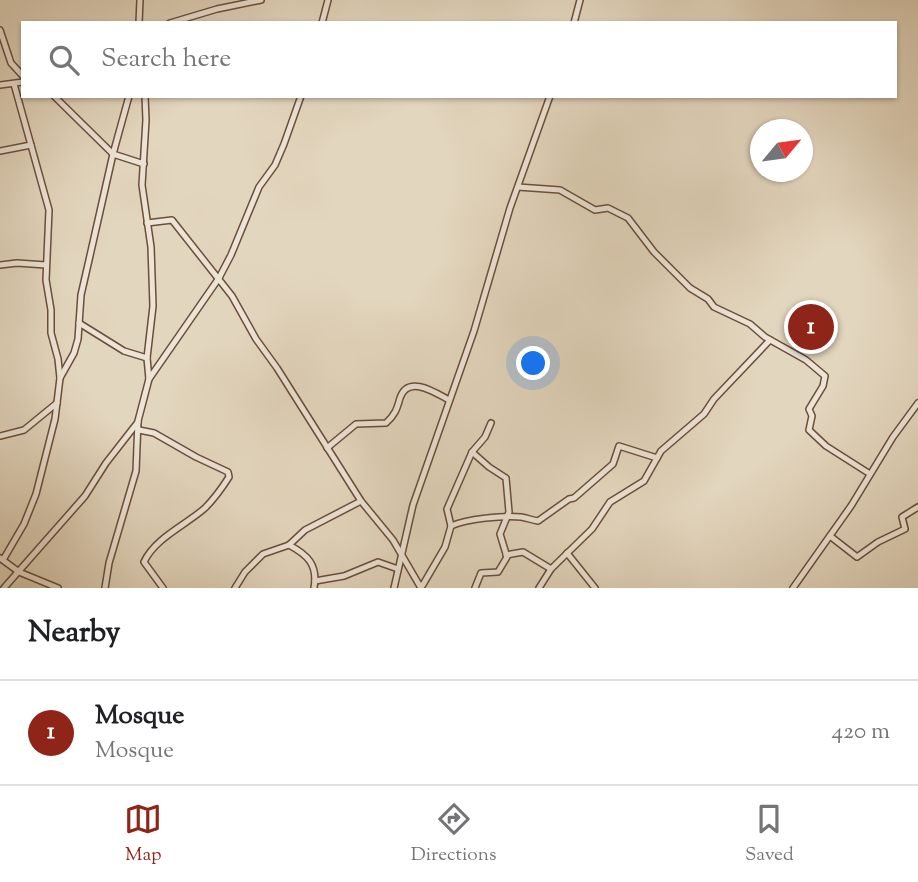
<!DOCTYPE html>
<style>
body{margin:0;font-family:"Sorts Mill Goudy",serif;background:#f2f2f2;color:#202124}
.compass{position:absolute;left:750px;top:119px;width:63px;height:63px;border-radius:50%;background:#fff;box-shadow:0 2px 5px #0004;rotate:61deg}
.you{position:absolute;left:534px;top:364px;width:24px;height:24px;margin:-18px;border:5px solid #fff;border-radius:50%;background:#1a73e8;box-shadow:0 0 0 10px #1a73e833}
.badge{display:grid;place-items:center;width:46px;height:46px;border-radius:50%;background:#8f2418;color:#fff;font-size:23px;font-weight:700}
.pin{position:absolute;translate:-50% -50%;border:4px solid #fff;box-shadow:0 2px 7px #0006}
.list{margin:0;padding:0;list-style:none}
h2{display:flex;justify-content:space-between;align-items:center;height:91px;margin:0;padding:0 28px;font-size:30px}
h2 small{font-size:23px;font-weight:400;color:#757577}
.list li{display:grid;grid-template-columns:46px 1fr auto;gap:21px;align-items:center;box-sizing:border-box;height:105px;padding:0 28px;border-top:2px solid #e0e0e0}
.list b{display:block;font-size:26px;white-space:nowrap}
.list p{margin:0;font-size:23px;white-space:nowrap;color:#757577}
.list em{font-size:23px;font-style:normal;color:#757577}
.icon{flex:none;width:38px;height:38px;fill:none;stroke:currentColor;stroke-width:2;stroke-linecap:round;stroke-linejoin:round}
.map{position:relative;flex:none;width:918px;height:588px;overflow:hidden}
.search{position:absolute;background:#fff;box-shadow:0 2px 5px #0004;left:21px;right:21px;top:21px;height:77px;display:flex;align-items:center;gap:18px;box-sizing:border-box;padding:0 24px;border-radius:0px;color:#757577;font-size:26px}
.sheet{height:196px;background:#fff}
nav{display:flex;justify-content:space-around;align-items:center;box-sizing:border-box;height:98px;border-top:2px solid #e0e0e0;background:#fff;font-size:19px;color:#757577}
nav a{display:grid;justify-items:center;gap:4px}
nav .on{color:#8f2418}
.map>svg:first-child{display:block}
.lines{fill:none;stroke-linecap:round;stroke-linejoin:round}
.minor-casing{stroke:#6a4e3c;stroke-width:8}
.minor{stroke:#ede4d5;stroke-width:5}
</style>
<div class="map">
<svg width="918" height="588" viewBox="0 0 918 588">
<rect width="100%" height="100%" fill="#e3d6be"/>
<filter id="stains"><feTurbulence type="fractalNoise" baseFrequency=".00286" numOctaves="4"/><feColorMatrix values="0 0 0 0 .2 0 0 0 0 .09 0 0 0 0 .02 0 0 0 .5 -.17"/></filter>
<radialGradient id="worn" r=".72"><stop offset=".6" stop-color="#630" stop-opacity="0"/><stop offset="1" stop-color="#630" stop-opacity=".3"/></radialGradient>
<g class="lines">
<g class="minor-casing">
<g id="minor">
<path d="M 139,23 L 140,0"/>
<path d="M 170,23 L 217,9 L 261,0"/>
<path d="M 322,23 L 328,0"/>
<path d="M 574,23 L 580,0"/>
<path d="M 0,30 L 11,63 L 23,76"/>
<path d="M 14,84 L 49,210 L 46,280 L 51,310 L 51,333 L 58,359 L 60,378"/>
<path d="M 0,85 L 23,82"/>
<path d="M 54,96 L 113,154 L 144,164"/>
<path d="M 0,151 L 31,145"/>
<path d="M 518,187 L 560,190 L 595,210 L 608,208 L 628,218 L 654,252 L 690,288 L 708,299 L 714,307 L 750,324 L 765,337 L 806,360 L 825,376 L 823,386 L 809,409 L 812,416 L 809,430 L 826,446 L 870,474"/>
<path d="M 147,223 L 172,220 L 232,296 L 256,339 L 277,368 L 361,501 L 393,540 L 421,588"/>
<path d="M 0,265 L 17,263 L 46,265"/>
<path d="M 79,323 L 124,351 L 147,358"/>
<path d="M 149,379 L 219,278 L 231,255 L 259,187 L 275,165 L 284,144 L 301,96"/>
<path d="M 139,430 L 154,433 L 196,457 L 228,472 L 229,477 C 222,488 214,499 205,508 C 186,525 155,538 144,562 L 163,588"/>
<path d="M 0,436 L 24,430 L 57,403"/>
<path d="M 327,448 L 356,424 L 386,423 C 395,415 397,409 400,398 C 408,374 436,393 449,400"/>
<path d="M 472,452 L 489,467 L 506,478 L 509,512 L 500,534 L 507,557 L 498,572 L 481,573 L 475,588"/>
<path d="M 451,526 C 466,519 504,515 521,517 C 527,518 532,520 538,521 L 569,499 L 574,498 L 613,464 L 619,446 L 657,458"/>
<path d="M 830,536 L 857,557 L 878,542 L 905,529 L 902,517 L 918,507"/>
<path d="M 289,545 C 308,555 318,565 314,588"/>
<path d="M 567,553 L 595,588"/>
<path d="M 506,555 L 523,552 L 551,569"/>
<path d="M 0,558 L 19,572 L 58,588"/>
<path d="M 3,560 L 24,524 L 36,494 L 55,419 L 60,378 L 74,353 L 78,339 L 81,295 L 89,260 L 113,154 L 129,96"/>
<path d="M 315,581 L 344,576 L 378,562 L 398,569"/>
<path d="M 4,588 L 85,496 L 106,463 L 138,422"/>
<path d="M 105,588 L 109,563 L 136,471 L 138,421 L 149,379 L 147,358 L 153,306 L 151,247 L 142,185 L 146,120 L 145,96"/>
<path d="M 235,588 L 245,572 L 263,554 L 289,545 L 305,530 L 361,501"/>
<path d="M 394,588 L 413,505 L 474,331 L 510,208 L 550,96"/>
<path d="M 421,588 L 445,547 L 451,526 L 447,509 L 472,452 L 485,437 L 491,423"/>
<path d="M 539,588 L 551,569 L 592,529 L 610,502 L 644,481 L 661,451 L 704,414 L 714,399 L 770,340"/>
<path d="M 793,588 L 851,506 L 893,437 L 918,403"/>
</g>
</g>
<use href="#minor" class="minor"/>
</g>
<rect width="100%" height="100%" filter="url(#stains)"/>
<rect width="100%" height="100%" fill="url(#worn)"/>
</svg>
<svg class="compass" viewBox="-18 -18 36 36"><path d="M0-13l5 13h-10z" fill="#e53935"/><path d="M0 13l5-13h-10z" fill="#757577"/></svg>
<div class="you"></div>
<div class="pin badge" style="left:811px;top:327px">1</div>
<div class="search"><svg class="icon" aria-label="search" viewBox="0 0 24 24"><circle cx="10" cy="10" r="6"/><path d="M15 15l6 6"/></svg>Search here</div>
</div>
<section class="sheet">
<h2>Nearby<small></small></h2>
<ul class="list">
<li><span class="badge">1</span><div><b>Mosque</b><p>Mosque</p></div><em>420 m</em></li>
</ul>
</section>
<nav>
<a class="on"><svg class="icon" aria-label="map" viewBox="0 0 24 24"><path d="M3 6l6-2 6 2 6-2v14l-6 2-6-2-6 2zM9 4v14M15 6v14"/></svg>Map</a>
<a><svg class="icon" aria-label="directions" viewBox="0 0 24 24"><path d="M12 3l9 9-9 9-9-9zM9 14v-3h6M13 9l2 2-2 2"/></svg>Directions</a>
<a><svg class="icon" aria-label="saved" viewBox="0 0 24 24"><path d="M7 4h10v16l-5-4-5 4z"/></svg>Saved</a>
</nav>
